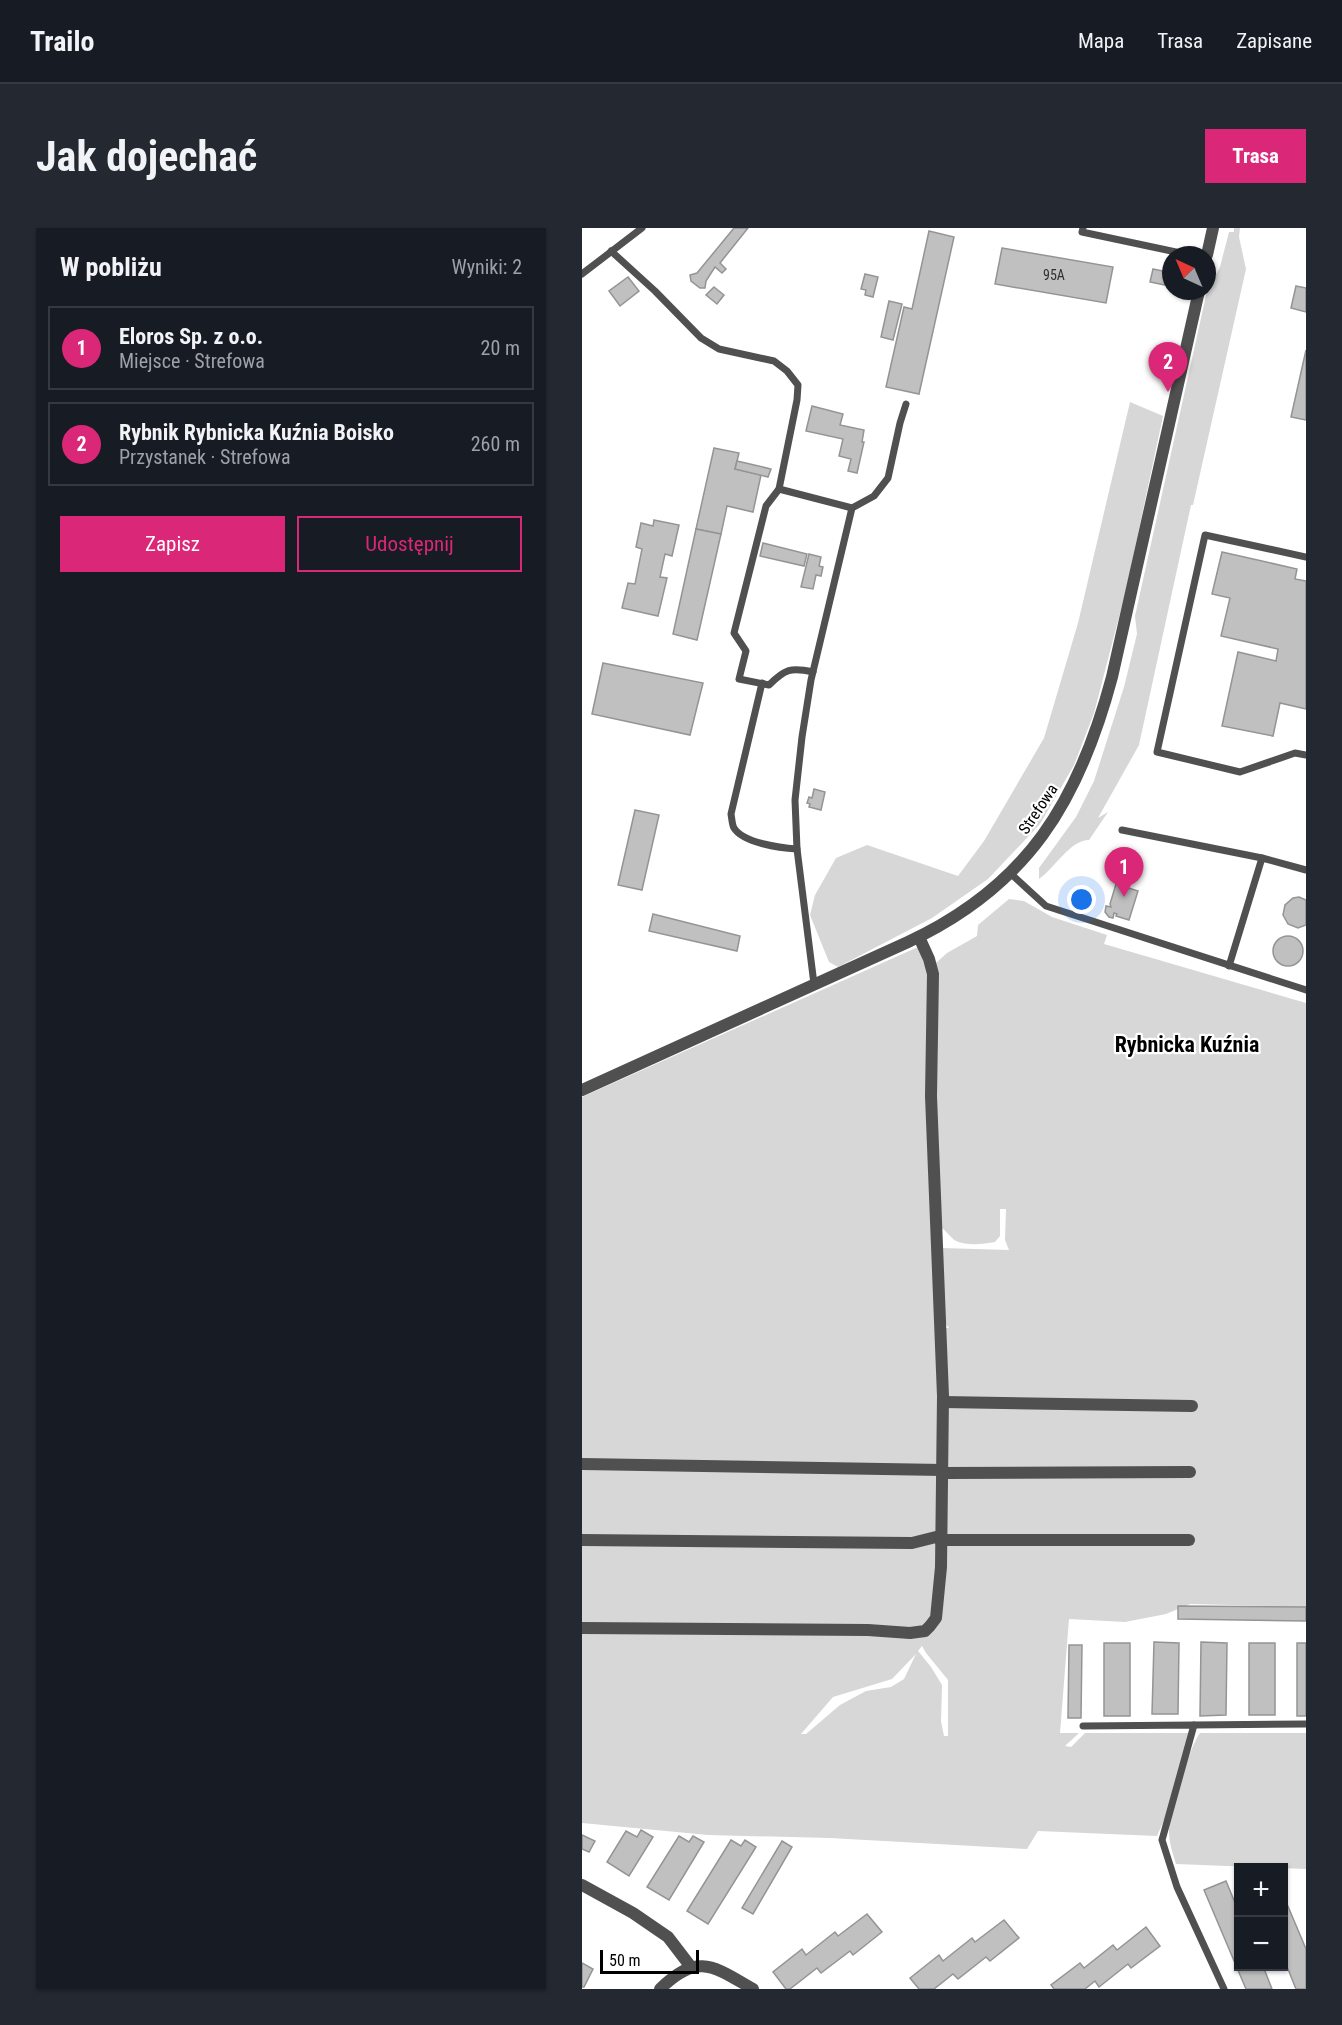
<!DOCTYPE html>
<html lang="pl">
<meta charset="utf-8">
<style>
body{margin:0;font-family:"Roboto Condensed",sans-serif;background:#242831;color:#f1f3f6}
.controls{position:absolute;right:18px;bottom:18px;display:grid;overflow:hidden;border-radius:0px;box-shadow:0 2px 4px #0004}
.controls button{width:54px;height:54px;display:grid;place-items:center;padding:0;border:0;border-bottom:2px solid #363941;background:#171b24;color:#f1f3f6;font:30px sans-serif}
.compass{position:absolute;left:580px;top:18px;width:54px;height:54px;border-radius:50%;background:#171b24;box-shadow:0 2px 4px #0004;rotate:316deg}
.scale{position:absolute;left:18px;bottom:15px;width:99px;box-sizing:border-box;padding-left:6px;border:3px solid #000;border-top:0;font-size:16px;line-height:21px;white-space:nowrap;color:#000;-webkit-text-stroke:4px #fff;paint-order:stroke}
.you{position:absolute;left:500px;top:672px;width:21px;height:21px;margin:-15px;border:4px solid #fff;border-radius:50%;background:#1a73e8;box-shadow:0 0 0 9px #1a73e833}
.badge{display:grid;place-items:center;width:39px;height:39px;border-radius:50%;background:#db2777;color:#fff;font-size:20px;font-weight:700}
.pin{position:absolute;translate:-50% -50px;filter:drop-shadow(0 2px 3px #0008)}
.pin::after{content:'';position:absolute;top:32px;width:21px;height:18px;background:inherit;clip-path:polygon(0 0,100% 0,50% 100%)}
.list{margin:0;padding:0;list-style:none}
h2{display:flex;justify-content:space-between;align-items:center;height:78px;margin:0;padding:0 24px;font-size:26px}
h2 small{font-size:20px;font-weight:400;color:#9ea1a6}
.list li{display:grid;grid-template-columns:39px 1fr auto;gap:18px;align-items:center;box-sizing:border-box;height:84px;margin:0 12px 12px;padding:0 12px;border:2px solid #363941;border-radius:0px}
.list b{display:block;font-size:22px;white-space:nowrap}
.list p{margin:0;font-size:20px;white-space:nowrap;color:#9ea1a6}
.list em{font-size:20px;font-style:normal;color:#9ea1a6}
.actions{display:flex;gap:12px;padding:18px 24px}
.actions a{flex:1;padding:14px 0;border:2px solid #db2777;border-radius:0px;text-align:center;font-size:21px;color:#db2777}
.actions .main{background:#db2777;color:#fff}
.map{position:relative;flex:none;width:724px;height:1761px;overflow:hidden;border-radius:0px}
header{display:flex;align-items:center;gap:36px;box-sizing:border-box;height:84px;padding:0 30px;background:#171b24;border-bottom:2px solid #363941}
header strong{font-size:28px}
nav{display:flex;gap:33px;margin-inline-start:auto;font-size:21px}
.intro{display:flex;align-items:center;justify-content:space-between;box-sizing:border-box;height:144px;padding:0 36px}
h1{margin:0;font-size:42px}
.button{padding:15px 27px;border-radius:0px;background:#db2777;color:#fff;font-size:21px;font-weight:700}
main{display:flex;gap:36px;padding:0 36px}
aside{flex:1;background:#171b24;border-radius:0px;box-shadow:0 2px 4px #0004}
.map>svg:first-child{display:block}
.green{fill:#d7d7d7;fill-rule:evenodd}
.building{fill:#c0c0c0;stroke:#949494;stroke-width:1.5}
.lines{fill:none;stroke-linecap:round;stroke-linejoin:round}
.service{stroke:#505050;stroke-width:7}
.minor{stroke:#505050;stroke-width:12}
.tertiary{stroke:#505050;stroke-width:12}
.labels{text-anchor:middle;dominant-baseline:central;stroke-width:4.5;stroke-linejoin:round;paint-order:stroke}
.number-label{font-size:14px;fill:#303030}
.street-label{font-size:16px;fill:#000;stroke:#fff}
.district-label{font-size:22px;font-weight:bold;fill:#000;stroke:#fff}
</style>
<header>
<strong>Trailo</strong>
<nav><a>Mapa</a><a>Trasa</a><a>Zapisane</a></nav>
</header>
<div class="intro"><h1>Jak dojechać</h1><a class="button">Trasa</a></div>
<main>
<aside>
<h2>W pobliżu<small>Wyniki: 2</small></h2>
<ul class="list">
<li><span class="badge">1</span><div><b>Eloros Sp. z o.o.</b><p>Miejsce · Strefowa</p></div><em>20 m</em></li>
<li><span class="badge">2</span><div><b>Rybnik Rybnicka Kuźnia Boisko</b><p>Przystanek · Strefowa</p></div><em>260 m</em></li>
</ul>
<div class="actions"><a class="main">Zapisz</a><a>Udostępnij</a></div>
</aside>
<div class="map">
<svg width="724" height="1761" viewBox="0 0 724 1761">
<rect width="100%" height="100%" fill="#fff"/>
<g class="green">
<path d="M 652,0 L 658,0 L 657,9 L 664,41 L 611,277 L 609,277 L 557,517 L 516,590 L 526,584 L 507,612 C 488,612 473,640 457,651 L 457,640 L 494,589 L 512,553 L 542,459 L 555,406 L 553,388 L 625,63 L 638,39 L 647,4 L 652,4 Z"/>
<path d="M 548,174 L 581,188 L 544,362 L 512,485 L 492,537 L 458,596 L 406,651 L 350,690 L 256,739 L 247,734 L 228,687 L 233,667 L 254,630 L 285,617 L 376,648 L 402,613 L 462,510 L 496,395 Z"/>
<path d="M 427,671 L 442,673 L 470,689 L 525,707 L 522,716 L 724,775 L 724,1379 L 608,1376 L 584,1386 L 543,1394 L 487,1391 L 478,1505 L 497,1505 L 483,1518 L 489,1519 L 503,1505 L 607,1505 L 583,1590 L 575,1608 L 456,1603 L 445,1621 L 248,1610 L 126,1607 L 0,1595 L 0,869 L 336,719 L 345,743 L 365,725 L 395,708 L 396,697 ZM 418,981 L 424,981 L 423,1012 L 427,1022 L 360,1020 L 363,1095 L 367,1100 L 353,1100 L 360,1000 C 365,1004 369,1010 374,1013 C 385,1018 402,1016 413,1014 L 418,1008 ZM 340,1418 L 344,1425 L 366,1452 L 366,1508 L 362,1508 L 359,1493 L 360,1457 L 349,1439 L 336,1423 ZM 334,1426 L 322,1451 L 309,1459 L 284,1463 L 258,1477 L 224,1506 L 219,1506 L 251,1469 L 310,1451 Z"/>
<path d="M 618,1505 L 724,1505 L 724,1641 L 594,1636 C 591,1626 587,1615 587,1604 C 587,1585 607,1520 618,1505 Z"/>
</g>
<g class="building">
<path d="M 152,0 L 166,0 L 138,35 L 144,41 L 140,45 L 133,39 L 124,53 L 123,60 L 118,60 L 109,53 L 108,47 L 115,45 Z"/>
<path d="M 347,3 L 372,9 L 337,166 L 304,159 L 322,79 L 330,81 Z"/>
<path d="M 420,20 L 531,39 L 524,75 L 413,56 Z"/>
<path d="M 571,41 L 586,44 L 583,57 L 568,54 Z"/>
<path d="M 283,46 L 296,49 L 291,69 L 283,67 L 284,62 L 279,61 Z"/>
<path d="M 46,49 L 57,63 L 38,78 L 27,63 Z"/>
<path d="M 714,58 L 724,60 L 724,84 L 709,80 Z"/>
<path d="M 132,59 L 142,67 L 135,76 L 124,67 Z"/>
<path d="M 307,73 L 320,76 L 311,112 L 299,109 Z"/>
<path d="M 724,122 L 724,192 L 709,189 Z"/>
<path d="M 230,178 L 261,186 L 258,197 L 282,202 L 280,214 L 282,214 L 275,245 L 266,243 L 269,231 L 257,228 L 261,211 L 224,203 Z"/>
<path d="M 132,220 L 157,225 L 153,241 L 179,247 L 171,284 L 145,278 L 139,306 L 114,301 Z"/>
<path d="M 155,233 L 189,241 L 186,249 L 153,241 Z"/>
<path d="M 72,292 L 97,297 L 90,328 L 83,326 L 78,349 L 85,350 L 76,388 L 40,380 L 46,355 L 53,356 L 60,321 L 54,319 L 59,295 L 71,298 Z"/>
<path d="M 114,301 L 139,306 L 115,412 L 91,406 Z"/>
<path d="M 181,315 L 225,326 L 222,338 L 178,328 Z"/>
<path d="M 640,324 L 715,341 L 713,351 L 724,353 L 724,481 L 698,475 L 691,508 L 640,498 L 656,424 L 694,433 L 696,421 L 639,408 L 648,370 L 630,366 Z"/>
<path d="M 227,326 L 239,329 L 237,338 L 241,339 L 239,348 L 234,347 L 231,361 L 219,359 Z"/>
<path d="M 21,435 L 121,455 L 108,507 L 10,486 Z"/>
<path d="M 232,561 L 243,564 L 239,582 L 227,579 L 228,576 L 225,575 L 227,569 L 230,570 Z"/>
<path d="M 53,582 L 77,587 L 60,662 L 36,657 Z"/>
<path d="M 534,656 L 556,663 L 547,692 L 534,688 L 535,686 L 532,685 L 531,690 L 527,689 L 523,684 L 524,678 L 529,679 L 528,676 Z"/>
<path d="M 717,669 L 724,672 L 724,697 L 716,700 L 706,696 L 701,687 L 703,677 L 711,670 Z"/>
<path d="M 71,686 L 158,708 L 155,723 L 67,703 Z"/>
<circle cx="706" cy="723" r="15"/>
<path d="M 596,1378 L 724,1379 L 724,1393 L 596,1391 Z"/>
<path d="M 572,1414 L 597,1415 L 596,1486 L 570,1486 Z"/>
<path d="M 619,1414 L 645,1415 L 644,1487 L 618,1488 Z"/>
<rect x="522" y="1415" width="26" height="73"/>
<rect x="667" y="1415" width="26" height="72"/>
<rect x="715" y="1415" width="9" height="73"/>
<path d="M 487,1417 L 500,1417 L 499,1490 L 486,1490 Z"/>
<path d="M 59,1602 L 71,1609 L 47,1648 L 25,1634 L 44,1603 L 55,1609 Z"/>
<path d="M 0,1607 L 13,1613 L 7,1624 L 0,1621 Z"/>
<path d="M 97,1608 L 107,1614 L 111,1608 L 122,1614 L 87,1672 L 65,1659 Z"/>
<path d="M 149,1612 L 159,1618 L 163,1612 L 174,1619 L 126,1696 L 105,1683 Z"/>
<path d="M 200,1613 L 210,1619 L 171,1686 L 160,1680 Z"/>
<path d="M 644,1653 L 656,1682 L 656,1738 L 681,1738 L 690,1761 L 664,1761 L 622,1662 Z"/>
<path d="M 702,1669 L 724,1721 L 724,1761 L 714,1761 L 702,1731 Z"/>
<path d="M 285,1686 L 300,1704 L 271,1727 L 268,1723 L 239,1745 L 235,1740 L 208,1761 L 204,1761 L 191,1744 L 220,1721 L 224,1727 L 253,1704 L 256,1708 Z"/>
<path d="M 422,1692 L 437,1710 L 408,1733 L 404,1729 L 376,1751 L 371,1746 L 352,1761 L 337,1761 L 328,1750 L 357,1727 L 361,1733 L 390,1710 L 393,1714 Z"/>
<path d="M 564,1699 L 578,1718 L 549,1740 L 546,1736 L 517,1759 L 513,1753 L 503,1761 L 472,1761 L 469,1757 L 498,1735 L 502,1740 L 531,1717 L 535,1722 Z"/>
<path d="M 0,1735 L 11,1741 L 2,1759 L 0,1759 Z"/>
</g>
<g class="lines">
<g class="service">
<path d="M 501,0 L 500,4 L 608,27"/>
<path d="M 29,23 L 73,63 L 119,110 L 137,121 L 192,133 L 205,143 L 216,157 L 215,172 L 197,261 L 184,278 L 152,405 L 164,423 L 157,451 L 187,457 C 203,441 209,439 231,444"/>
<path d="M 0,46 L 60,0"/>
<path d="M 197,261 L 270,280 L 292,268 L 306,250 L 318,195 L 324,176"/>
<path d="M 724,329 L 623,307 L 575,524 L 658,544 L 713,525 L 724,527"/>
<path d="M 180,455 L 149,586 C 150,591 150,597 152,600 C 161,615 199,620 215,621"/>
<path d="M 540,602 L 680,630 L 724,642"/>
<path d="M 428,645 L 464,678 L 724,762"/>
<path d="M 647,738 L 680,630"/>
<path d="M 232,756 L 215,621 L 213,572 L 220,509 L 229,452 L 270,280"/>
<path d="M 612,1497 L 724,1496"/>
<path d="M 501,1498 L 612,1497 L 580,1612 L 595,1659 L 642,1761"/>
</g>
<g class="minor">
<path d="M 361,1174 L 610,1178"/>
<path d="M 0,1236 L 361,1242"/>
<path d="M 361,1245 L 608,1244"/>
<path d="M 0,1312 L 330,1315 L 358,1308"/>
<path d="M 358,1312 L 607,1312"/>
<path d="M 0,1400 L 286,1402 L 328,1405 L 343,1403 L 348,1398 L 354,1390 L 359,1339 L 361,1168 L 349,868 L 351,746 L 347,731 L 337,709"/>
<path d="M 0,1657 L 51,1685 L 86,1709 L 109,1739"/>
<path d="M 78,1761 C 116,1724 131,1738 171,1761"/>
</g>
<g class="tertiary">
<path d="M 625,27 L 631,0"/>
<path d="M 0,862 L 326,714 C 446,658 497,573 530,449 L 617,63"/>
</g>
</g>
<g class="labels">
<g class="number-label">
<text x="472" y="47">95A</text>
</g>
<g class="street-label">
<text transform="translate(456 581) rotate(-56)">Strefowa</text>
</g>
<g class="district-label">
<text x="605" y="816">Rybnicka Kuźnia</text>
</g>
</g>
</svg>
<div class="controls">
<button>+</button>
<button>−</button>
</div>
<svg class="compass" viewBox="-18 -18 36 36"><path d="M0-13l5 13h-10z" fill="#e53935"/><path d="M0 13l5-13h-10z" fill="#9ea1a6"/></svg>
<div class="scale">50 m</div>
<div class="you"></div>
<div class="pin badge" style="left:542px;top:669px">1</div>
<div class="pin badge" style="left:586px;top:164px">2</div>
</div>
</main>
